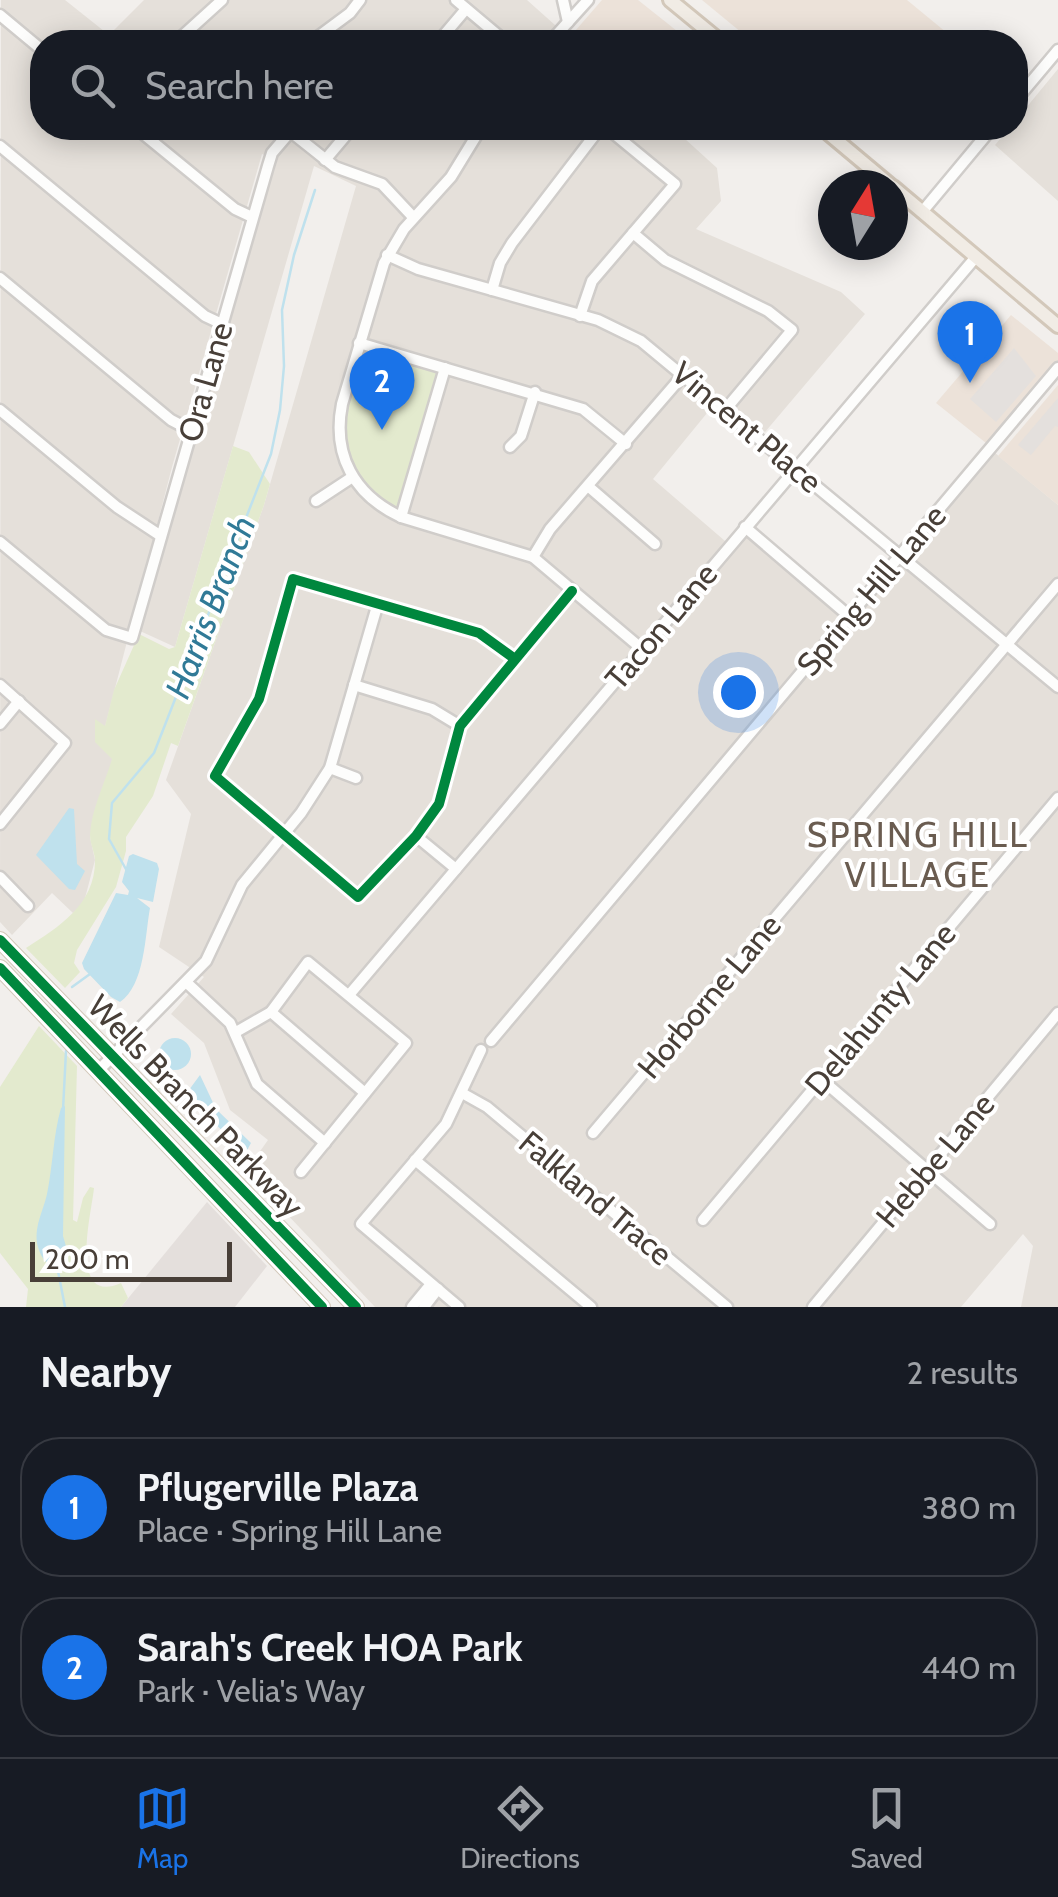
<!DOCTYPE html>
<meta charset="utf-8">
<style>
body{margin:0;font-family:Cabin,sans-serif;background:#242831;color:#f1f3f6}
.compass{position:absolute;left:818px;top:170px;width:90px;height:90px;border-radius:50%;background:#171b24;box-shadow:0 5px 25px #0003;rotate:11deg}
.scale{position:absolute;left:30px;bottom:25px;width:202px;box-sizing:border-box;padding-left:10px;border:5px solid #483f38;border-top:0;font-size:28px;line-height:35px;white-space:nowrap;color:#483f38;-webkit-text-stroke:8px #fff;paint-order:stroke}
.you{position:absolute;left:738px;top:692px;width:35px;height:35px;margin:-25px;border:8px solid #fff;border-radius:50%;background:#1a73e8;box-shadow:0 0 0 15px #1a73e833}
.badge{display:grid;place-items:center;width:65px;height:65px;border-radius:50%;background:#1a73e8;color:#fff;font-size:32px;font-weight:700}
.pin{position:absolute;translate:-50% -82px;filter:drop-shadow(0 2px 5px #0008)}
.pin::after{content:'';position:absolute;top:52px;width:35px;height:30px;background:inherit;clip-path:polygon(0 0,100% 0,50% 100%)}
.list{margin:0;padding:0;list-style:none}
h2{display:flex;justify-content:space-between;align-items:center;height:130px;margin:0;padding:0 40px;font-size:42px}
h2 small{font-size:32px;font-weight:400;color:#9ea1a6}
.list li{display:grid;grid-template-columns:65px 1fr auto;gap:30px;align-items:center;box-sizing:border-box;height:140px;margin:0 20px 20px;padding:0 20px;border:2px solid #363941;border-radius:40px}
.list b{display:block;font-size:38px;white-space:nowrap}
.list p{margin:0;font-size:32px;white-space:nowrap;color:#9ea1a6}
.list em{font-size:32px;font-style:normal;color:#9ea1a6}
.icon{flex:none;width:55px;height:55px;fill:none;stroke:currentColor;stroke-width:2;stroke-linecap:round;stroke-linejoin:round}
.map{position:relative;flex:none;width:1058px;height:1307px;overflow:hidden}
.search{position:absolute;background:#171b24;box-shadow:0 5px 25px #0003;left:30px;right:30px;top:30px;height:110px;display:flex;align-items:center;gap:25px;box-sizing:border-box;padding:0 35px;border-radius:40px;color:#9ea1a6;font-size:38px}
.sheet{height:450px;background:#171b24}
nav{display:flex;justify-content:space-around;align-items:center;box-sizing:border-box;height:140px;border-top:2px solid #363941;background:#171b24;font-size:28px;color:#9ea1a6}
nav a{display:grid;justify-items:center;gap:5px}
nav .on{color:#1a73e8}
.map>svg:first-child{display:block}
.residential{fill:#e5e0da}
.commercial{fill:#ece2d9}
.industrial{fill:#e4dfdc}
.green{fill:#e3eace}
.parking{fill:#e4e0dd}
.water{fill:#bfe1ed}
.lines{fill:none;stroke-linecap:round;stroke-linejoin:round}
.stream{stroke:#bfe1ed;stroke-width:2.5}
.minor-casing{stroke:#d0cdca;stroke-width:15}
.major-casing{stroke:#d3c8ba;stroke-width:18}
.minor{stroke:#fdfdfc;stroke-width:10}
.major{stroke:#f1ece5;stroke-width:12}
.cycleway-casing{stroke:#fff;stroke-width:16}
.cycleway{stroke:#00873e;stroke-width:10}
.labels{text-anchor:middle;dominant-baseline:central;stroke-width:8;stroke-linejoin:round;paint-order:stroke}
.street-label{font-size:32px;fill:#483f38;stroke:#fff}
.water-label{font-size:35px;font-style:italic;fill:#307a97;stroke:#fff}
.neighbourhood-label{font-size:35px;letter-spacing:2.5px;fill:#6a5c50;stroke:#fff}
</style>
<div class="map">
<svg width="1058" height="1307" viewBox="0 0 1058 1307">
<rect width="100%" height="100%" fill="#f2efec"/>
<g class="residential">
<path d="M 1,0 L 65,0 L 109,35 L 144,0 L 527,0 L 574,42 L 42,42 L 42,128 L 673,128 L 717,168 L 721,201 L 696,229 L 841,292 L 865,314 L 765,432 L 721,396 L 653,479 L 732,547 L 744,533 L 850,622 L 994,452 L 1058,505 L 1058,1307 L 1021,1307 L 1033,1246 L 1023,1234 L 961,1307 L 375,1307 L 246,1171 L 268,1140 L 230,1110 L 204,1043 L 171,1014 L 204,977 L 159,947 L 191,814 L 166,780 L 264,505 L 356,186 L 314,166 L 175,647 L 140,631 L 185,464 L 276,160 L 262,154 L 172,467 L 105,727 L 120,741 L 90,837 L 95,860 L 84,902 L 73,913 L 52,893 L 12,935 L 0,922 Z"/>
<path d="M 1058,69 L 1058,201 L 995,145 L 1009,128 L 1016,128 L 1016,120 Z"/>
</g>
<g class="commercial">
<path d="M 602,0 L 638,0 L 682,35 L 676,42 L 574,42 L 569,38 Z"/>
<path d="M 702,0 L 907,0 L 958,42 L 753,42 Z"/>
<path d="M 1011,315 L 1058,353 L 1058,361 L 986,443 L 936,403 Z"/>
<path d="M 1058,385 L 1058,505 L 998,456 Z"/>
</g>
<path class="industrial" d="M 207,1202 L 267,1266 L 235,1307 L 121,1307 Z"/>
<g class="green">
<path d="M 368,350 L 438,373 L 397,509 C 383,506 375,498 366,487 C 329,442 348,403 362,354 Z"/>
<path d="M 233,446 L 249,452 L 270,484 L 264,505 L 178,746 L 171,743 L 153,796 L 126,837 L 126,851 L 116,887 L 77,950 L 74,963 L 80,972 L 65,988 L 26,948 C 59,927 96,904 95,859 C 94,851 90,843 90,835 C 91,810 105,783 112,759 L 95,742 L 95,719 L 105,726 L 114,690 L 139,634 L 169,649 L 175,647 Z"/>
<path d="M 39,1026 L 77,1066 L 73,1220 L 77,1222 L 83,1198 L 90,1187 L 94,1188 C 92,1211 67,1307 121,1283 L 128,1298 L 121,1307 L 26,1307 L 28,1289 L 0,1253 L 0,1087 Z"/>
</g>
<g class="parking">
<path d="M 1014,348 L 1036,376 L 996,422 L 970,399 Z"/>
<path d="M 1058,398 L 1058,427 L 1055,426 L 1031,455 L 1018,445 Z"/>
</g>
<g class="water">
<path d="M 69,808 L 74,809 L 77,864 L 85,871 L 75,890 L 69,889 L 36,855 Z"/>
<path d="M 133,854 L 157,863 L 159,869 L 153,902 L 137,898 L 150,908 C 145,935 145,985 120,1002 L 111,997 L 84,969 L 82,963 L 116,893 L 128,895 L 129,891 L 122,882 L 129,856 Z"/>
<circle cx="175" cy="1054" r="16"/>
<path d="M 200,1075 L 216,1109 L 251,1143 L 245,1154 L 186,1094 Z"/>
<path d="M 65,1106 L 63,1236 L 68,1253 L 66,1264 L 57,1269 C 46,1263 42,1260 38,1247 C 33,1228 43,1212 47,1194 C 53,1165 53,1136 61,1108 Z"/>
</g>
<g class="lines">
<g class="stream">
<path d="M 127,871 L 109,839 L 112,803 L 154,753 L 271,454 L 280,410 L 284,366 L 282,310 L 294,255 L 315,190"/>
<path d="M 72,987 L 90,974"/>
<path d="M 63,1110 L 66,1051"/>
<path d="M 57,1266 L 65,1307"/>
</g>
<g class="minor-casing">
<g id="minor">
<path d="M 456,0 L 506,42"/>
<path d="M 563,0 L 568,22"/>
<path d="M 0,15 L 42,50"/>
<path d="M 181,42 L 178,40 L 222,0"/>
<path d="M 311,42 L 350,13 L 360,0"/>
<path d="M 438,42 L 466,9"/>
<path d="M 550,42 L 588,0"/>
<path d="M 1016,100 L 1058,50"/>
<path d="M 136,128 L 235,209 L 252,217"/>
<path d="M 286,128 L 335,167 L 382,184 L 413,217"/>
<path d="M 481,128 L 451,177 L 404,229 L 384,263 L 342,404 C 332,455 354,495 401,517 L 533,557 L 642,649"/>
<path d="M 0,146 L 205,316 L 222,324"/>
<path d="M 325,160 L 352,128"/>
<path d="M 922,212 L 992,128"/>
<path d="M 633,233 L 665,260 L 768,311 L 792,330 L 725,410"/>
<path d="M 387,255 L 418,269 L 598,320 L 641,341 L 1058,687"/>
<path d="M 0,278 L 171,420 L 192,431"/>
<path d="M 492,290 L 500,263 L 512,243 L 600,128"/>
<path d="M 580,316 L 592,281 L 675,184 L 607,128"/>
<path d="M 359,343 L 583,409 L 626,444"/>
<path d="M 0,410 L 117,507 L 161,536"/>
<path d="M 510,447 L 521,436 L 535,392"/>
<path d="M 589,487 L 655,544"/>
<path d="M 316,501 L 351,478"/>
<path d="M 401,517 L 445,368"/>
<path d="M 745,527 L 849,616"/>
<path d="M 0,542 L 106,630 L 132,638 L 268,166 L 272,153 L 290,132"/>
<path d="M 533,557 L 550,529 L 684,374"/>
<path d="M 515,659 L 479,633 L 293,579 L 259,699 L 215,776 L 358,897 L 416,836 L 439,804 L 460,726 L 572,591"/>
<path d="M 0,685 L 65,743 L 0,824"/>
<path d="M 354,685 L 432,709 L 460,726"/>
<path d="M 0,724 L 19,701"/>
<path d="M 330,768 L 356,778"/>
<path d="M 416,836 L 456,869"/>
<path d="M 0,877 L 28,906"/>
<path d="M 187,983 L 230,1023 L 257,1084 L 325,1143"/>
<path d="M 349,995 L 975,258"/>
<path d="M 271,1012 L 365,1093"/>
<path d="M 236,1032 L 271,1012 L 308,962 L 406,1043 L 301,1172"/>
<path d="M 491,1041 L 1058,368"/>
<path d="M 99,1070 L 206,961 L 242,885 L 301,813 L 330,768 L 378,603"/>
<path d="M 821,1079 L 990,1224"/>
<path d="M 462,1093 L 487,1107 L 727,1307"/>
<path d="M 593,1133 L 1058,584"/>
<path d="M 415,1160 L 591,1307"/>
<path d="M 703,1220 L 1058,798"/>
<path d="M 412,1307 L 431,1284"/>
<path d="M 424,1307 L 438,1289"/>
<path d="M 459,1307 L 361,1224 L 446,1124 L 481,1050"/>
<path d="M 813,1307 L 1058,1013"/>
</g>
</g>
<g class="major-casing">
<g id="major">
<path d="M 670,0 L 721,42"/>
<path d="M 822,128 L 890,185"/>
<path d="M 893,187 L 1058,326"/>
<path d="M 0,940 L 356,1307"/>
<path d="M 0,968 L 322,1307"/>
</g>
</g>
<use href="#minor" class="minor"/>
<use href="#major" class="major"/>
<g class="cycleway-casing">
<g id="cycleway">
<path d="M 515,659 L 479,633 L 293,579 L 259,699 L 215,776 L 358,897 L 416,836 L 439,804 L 460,726 L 572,591"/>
<path d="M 0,940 L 356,1307"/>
<path d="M 0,968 L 322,1307"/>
</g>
</g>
<use href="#cycleway" class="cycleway"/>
</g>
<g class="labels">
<g class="street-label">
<text transform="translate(205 382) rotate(-74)">Ora Lane</text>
<text transform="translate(747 427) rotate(40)">Vincent Place</text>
<text transform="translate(871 590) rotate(-50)">Spring Hill Lane</text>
<text transform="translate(661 626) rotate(-50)">Tacon Lane</text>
<text transform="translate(709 996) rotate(-50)">Horborne Lane</text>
<text transform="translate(880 1009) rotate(-50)">Delahunty Lane</text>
<text transform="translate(196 1106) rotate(46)">Wells Branch Parkway</text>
<text transform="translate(935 1160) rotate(-50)">Hebbe Lane</text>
<text transform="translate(596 1198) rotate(40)">Falkland Trace</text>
</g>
<g class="water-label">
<text transform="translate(210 607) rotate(-69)">Harris Branch</text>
</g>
<g class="neighbourhood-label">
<text x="918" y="834">SPRING HILL<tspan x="918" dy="40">VILLAGE</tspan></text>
</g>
</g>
</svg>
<svg class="compass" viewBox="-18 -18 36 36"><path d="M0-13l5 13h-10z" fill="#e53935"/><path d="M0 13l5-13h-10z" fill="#9ea1a6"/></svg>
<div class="scale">200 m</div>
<div class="you"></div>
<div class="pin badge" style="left:970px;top:383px">1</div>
<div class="pin badge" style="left:382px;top:430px">2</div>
<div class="search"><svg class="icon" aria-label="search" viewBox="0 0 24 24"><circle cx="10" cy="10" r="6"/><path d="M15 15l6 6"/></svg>Search here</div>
</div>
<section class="sheet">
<h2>Nearby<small>2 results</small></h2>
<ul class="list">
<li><span class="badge">1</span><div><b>Pflugerville Plaza</b><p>Place · Spring Hill Lane</p></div><em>380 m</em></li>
<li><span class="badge">2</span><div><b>Sarah's Creek HOA Park</b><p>Park · Velia's Way</p></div><em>440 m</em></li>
</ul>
</section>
<nav>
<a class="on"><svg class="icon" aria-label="map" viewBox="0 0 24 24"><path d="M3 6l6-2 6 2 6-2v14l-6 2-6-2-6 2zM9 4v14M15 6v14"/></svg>Map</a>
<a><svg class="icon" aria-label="directions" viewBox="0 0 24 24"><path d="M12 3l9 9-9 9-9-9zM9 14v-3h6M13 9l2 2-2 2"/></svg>Directions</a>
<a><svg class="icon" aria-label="saved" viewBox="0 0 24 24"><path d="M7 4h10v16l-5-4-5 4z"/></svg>Saved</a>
</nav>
